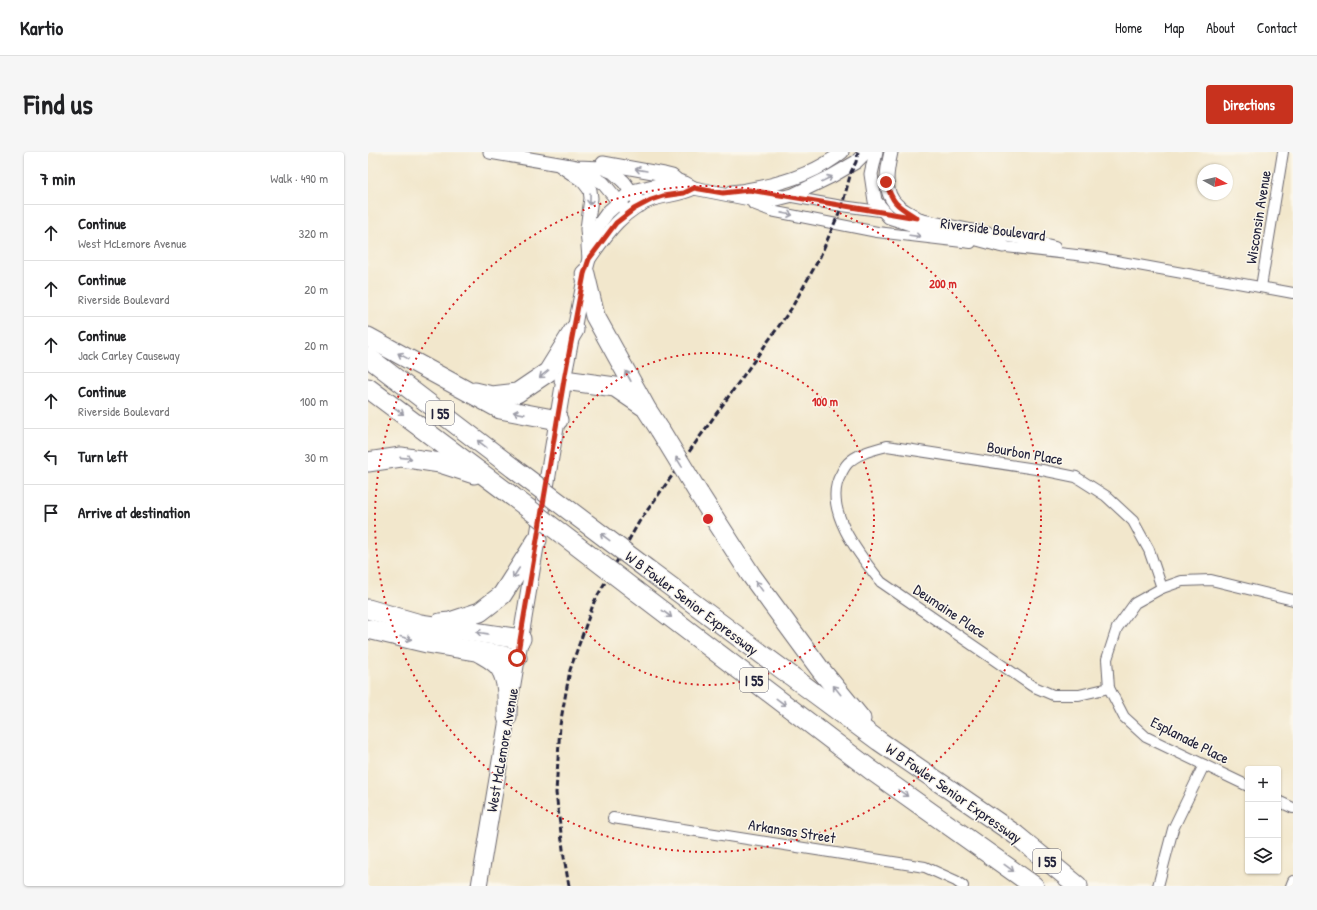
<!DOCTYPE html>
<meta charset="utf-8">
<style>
body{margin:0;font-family:"Patrick Hand",sans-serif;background:#f6f6f6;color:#202124}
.controls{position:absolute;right:12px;bottom:12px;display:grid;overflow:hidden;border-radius:4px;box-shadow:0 1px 3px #0004}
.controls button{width:36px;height:36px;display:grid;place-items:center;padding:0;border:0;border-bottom:1px solid #e0e0e0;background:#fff;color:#202124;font:20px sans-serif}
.compass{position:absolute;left:829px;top:12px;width:36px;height:36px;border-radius:50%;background:#fff;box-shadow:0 1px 3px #0004;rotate:98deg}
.stop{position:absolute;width:12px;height:12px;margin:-9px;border:3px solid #c8321e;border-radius:50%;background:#fff}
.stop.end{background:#c8321e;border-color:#fff;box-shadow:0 1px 4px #0008}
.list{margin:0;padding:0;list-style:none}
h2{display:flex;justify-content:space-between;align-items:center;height:52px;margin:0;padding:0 16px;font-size:17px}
h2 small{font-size:13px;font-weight:400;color:#757577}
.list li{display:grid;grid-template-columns:26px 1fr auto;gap:12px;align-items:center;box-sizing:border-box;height:56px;padding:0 16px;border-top:1px solid #e0e0e0}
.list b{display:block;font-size:15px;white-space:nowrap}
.list p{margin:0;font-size:13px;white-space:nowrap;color:#757577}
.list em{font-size:13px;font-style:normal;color:#757577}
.icon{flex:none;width:22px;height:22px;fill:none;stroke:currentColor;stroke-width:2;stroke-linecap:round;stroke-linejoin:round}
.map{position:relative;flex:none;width:925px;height:734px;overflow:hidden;border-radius:4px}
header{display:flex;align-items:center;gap:24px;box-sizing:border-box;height:56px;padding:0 20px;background:#fff;border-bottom:1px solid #e0e0e0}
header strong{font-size:19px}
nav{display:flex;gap:22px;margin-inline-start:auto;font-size:14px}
.intro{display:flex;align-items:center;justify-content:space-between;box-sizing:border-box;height:96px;padding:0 24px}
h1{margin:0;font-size:28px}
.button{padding:10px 18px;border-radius:4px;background:#c8321e;color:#fff;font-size:14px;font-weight:700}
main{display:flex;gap:24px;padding:0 24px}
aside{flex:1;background:#fff;border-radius:4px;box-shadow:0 1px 3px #0004}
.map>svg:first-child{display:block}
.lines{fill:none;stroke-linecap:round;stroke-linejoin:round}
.minor-casing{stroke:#6b676e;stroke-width:12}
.tertiary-casing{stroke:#6b676e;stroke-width:15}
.secondary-casing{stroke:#6b676e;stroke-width:17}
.motorway-casing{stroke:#6b676e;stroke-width:21}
.minor{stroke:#fff;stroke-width:10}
.tertiary{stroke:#fff;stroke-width:13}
.secondary{stroke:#fff;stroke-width:15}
.motorway{stroke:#fff;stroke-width:19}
.rail{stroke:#22223b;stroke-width:3;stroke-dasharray:6 3;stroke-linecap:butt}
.motorway-bridge-casing{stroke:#6b676e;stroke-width:21;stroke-linecap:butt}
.motorway-bridge{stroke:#fff;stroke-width:19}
.oneway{stroke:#9c9ca7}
.route{stroke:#c8321e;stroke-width:5}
.ring{fill:none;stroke:#d62828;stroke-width:2;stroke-dasharray:2 4}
.labels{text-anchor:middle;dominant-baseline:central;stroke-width:3;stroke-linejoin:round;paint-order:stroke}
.shield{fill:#fbf7ec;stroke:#636270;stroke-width:1}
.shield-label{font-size:14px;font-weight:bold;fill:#22223b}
.street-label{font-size:15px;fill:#22223b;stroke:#fbf7ec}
.centre{fill:#d62828;stroke:#fbf7ec;stroke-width:2}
.ring-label{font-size:12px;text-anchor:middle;font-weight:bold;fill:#d62828;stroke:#fbf7ec;stroke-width:3;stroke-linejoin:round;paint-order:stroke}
</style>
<header>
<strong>Kartio</strong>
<nav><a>Home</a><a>Map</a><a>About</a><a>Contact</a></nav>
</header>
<div class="intro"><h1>Find us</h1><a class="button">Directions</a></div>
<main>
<aside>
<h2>7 min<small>Walk · 490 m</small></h2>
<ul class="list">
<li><svg class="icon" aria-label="ahead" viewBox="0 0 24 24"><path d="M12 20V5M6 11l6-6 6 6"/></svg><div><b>Continue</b><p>West McLemore Avenue</p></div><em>320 m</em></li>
<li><svg class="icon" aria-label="ahead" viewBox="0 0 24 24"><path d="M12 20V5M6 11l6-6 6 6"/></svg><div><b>Continue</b><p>Riverside Boulevard</p></div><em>20 m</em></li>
<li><svg class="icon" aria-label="ahead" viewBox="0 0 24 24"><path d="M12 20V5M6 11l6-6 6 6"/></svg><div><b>Continue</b><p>Jack Carley Causeway</p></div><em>20 m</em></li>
<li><svg class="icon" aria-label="ahead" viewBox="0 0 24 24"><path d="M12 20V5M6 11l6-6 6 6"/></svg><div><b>Continue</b><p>Riverside Boulevard</p></div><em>100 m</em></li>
<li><svg class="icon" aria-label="left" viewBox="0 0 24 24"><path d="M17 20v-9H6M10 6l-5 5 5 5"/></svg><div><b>Turn left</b></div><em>30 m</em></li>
<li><svg class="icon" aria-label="arrive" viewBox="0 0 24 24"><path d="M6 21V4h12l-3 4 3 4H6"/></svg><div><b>Arrive at destination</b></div></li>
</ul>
</aside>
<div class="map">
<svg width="925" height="734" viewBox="0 0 925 734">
<rect width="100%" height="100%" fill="#fbf7ec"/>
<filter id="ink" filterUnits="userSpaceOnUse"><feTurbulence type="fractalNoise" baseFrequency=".025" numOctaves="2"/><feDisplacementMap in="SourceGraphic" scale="8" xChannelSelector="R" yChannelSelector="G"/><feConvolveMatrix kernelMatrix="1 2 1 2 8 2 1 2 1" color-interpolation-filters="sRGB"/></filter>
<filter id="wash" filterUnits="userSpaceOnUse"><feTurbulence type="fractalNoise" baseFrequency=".012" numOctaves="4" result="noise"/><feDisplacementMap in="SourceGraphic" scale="16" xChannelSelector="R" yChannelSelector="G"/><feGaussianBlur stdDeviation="0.9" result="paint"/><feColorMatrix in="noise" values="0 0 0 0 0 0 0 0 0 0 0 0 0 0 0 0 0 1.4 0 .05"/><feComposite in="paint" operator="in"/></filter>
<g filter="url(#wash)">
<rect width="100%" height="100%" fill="#f2e7cc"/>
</g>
<g filter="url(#ink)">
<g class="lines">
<g class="minor-casing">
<g id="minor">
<path d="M 385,38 L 474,54 L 519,60"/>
<path d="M 385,52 L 403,59 L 509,80 L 603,91"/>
<path d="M 542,65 L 662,89 L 687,95"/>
<path d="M 629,94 L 726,105 L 925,141"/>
<path d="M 893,135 L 915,0"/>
<path d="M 741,536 L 711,543 L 685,543 L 664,534 L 513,430 C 492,404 453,356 473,322 C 475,318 477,314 480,311 C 490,301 505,298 519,294 L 674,318 L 708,325 L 738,344 L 765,369 L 781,398 L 794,436"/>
<path d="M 880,634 L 778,585 L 756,565 L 741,536 L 739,507 L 749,476 L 767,451 L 794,436 L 814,429 L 843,428 L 925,448"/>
<path d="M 910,649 L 925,656"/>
<path d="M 245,666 L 557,715 L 588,729 L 595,734"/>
<path d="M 790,734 L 805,677 L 836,613"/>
<path d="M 923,734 L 925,729"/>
</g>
</g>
<g class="tertiary-casing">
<g id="tertiary">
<path d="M 122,0 L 208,15 L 235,16 L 245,20 L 256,30 L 273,53"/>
<path d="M 508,0 L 503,22 L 507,49 L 521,65 L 552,75 L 598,84 L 635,94"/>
<path d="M 523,0 C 519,18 514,41 530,54 C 536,59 543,62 549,66"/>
<path d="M 235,11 L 296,22 L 304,24 L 310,29"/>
<path d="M 193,14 L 215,29 L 222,38 L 223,46 L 219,77 L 220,90"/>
<path d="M 209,16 L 235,31 L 256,56"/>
<path d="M 364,40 C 403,35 444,25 474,0"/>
<path d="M 221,107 C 238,83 255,57 285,47 C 299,43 313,43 326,36"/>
<path d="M 196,228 L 217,122 L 221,107 L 220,94 L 227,78 L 240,60 L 264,39 L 298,31 L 310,29 L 317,31 L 326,36 L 397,50 L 425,43 L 464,24 L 488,10 L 498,0"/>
</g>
</g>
<g class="secondary-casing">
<path id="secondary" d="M 111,734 L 196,228"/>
</g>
<g class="motorway-casing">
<g id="motorway">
<path d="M 217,122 L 227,164 L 279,258 L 292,278"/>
<path d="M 0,185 L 132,257 L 190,268"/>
<path d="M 0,205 L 145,316"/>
<path d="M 196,228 L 247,235 L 275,254"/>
<path d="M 0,236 L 144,344"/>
<path d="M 107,240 L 124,244 L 149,241 L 180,220 L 206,178"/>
<path d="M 0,310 L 33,305 L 72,311 L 106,322"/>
<path d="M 331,342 L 383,423 L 452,517 L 493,567"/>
<path d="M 279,417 L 511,589 L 648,683 L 710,734"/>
<path d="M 268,439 L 503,618 L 666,734"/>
<path d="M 0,457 L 52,472 L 153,487"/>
<path d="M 72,471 L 82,470 L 112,460 L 134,443 L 169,388"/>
<path d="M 0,477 L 59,491 L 149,506"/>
<path d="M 112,501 C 119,505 127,509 132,516 C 141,530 139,550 139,565"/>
</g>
</g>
<use href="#minor" class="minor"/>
<use href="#tertiary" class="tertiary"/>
<use href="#secondary" class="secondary"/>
<use href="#motorway" class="motorway"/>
<path class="rail" d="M 201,734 L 196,705 L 188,641 L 192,573 L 202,518 L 226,450 L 271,370 L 423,157 L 451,107 L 474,54 L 483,20 L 488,10 L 490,0"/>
<g class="motorway-bridge-casing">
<g id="motorway-bridge">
<path d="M 292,278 L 331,342"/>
<path d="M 145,316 L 279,417"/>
<path d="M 144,344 L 268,439"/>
</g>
</g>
<use href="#motorway-bridge" class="motorway-bridge"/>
</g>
<defs><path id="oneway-shaft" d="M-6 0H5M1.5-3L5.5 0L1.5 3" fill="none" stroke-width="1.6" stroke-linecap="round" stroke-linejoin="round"/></defs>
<g class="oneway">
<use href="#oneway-shaft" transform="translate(273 18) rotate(-170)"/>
<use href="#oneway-shaft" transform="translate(459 27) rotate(-26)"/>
<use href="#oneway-shaft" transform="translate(222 47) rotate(91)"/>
<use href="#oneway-shaft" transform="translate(419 62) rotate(11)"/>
<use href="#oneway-shaft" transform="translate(547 84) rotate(7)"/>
<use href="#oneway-shaft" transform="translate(35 204) rotate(-151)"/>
<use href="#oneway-shaft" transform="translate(176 222) rotate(141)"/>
<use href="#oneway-shaft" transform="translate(260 224) rotate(-119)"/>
<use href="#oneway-shaft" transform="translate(31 259) rotate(37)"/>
<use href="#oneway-shaft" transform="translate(151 261) rotate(-169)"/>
<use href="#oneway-shaft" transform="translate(114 292) rotate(-142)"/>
<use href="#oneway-shaft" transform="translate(38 306) rotate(6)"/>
<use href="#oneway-shaft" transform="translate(311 310) rotate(-122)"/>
<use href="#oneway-shaft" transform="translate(237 385) rotate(-143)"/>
<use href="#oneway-shaft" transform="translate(148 421) rotate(123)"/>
<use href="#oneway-shaft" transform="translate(391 434) rotate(-126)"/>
<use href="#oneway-shaft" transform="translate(299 462) rotate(37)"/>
<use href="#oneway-shaft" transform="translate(114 481) rotate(-172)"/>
<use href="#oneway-shaft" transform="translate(38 486) rotate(14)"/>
<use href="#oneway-shaft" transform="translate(469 538) rotate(-129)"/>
<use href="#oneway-shaft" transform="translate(413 550) rotate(37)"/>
<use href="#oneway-shaft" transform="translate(535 641) rotate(35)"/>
<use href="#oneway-shaft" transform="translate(641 716) rotate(36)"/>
</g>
</g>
<g class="lines" filter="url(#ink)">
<path class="route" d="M 149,506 L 196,228 L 216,122 L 221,107 L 248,71 L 266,57 L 283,48 L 295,44 L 316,41 L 326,36 L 355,41 L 381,38 L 549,66 C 530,54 525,53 518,30"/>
</g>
<g class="ring">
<circle cx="340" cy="367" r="166"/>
<circle cx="340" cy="367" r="333"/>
</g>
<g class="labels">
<g class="shield">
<rect x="58" y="249" width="28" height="24" rx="3"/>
<rect x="372" y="516" width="28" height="24" rx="3"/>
<rect x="665" y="697" width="28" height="24" rx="3"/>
</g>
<g class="shield-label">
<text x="72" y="261">I 55</text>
<text x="386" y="528">I 55</text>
<text x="679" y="709">I 55</text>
</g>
<g class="street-label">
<text transform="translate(890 65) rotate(-81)">Wisconsin Avenue</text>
<text transform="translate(625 77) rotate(7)">Riverside Boulevard</text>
<text transform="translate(657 301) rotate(10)">Bourbon Place</text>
<text transform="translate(324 451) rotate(37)">W B Fowler Senior Expressway</text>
<text transform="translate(582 459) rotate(34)">Deumaine Place</text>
<text transform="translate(822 588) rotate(27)">Esplanade Place</text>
<text transform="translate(134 598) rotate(-80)">West McLemore Avenue</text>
<text transform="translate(586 641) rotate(35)">W B Fowler Senior Expressway</text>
<text transform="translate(424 679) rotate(9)">Arkansas Street</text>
</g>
</g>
<circle cx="340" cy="367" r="6" class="centre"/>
<g class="ring-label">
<text x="575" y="136">200 m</text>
<text x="457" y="254">100 m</text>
</g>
</svg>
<div class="controls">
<button>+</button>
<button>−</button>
<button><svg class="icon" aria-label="layers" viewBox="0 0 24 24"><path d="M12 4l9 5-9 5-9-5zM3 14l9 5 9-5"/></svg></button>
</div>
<svg class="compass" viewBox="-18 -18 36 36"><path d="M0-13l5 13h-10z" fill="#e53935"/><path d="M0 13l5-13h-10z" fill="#757577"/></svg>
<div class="stop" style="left:149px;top:506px"></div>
<div class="stop end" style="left:518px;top:30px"></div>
</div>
</main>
